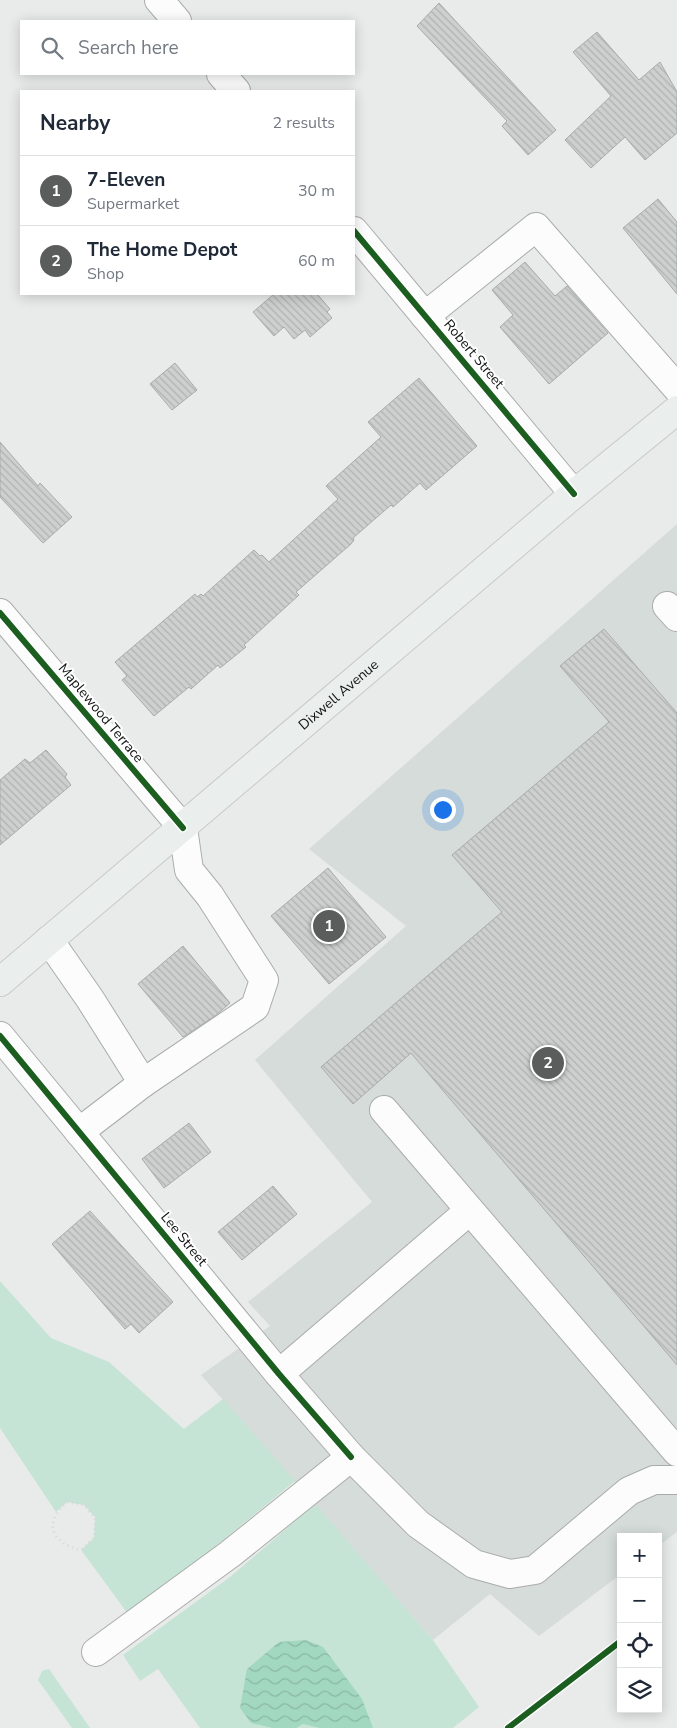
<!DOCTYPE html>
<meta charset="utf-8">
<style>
body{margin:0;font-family:"Nunito Sans",sans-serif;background:#f2f2f3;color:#1f2937}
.controls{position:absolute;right:15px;bottom:15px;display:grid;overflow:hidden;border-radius:0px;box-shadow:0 2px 12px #0003}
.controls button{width:45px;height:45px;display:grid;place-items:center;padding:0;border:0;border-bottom:1px solid #e0e1e3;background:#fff;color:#1f2937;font:25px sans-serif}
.you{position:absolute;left:442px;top:809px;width:18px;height:18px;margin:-12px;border:4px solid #fff;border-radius:50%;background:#1a73e8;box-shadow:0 0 0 8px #1a73e833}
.badge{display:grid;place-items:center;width:32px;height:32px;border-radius:50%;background:#5b5d5c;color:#fff;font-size:16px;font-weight:700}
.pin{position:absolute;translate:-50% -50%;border:2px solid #fff;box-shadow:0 1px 5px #0006}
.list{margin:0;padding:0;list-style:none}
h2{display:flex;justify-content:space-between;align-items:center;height:65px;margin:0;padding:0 20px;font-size:21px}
h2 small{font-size:16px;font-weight:400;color:#747a83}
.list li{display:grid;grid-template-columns:32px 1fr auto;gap:15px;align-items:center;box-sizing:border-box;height:70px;padding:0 20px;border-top:1px solid #e0e1e3}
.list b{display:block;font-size:19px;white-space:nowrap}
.list p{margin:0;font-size:16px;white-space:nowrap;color:#747a83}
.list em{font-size:16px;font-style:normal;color:#747a83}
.icon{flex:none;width:28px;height:28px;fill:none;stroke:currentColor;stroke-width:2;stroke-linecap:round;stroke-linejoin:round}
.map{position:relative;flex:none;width:677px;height:1728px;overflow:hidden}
.search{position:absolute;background:#fff;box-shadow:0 2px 12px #0003;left:20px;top:20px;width:335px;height:55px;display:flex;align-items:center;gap:12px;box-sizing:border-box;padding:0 18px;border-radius:0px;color:#747a83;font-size:19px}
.panel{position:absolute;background:#fff;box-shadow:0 2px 12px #0003;left:20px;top:90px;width:335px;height:205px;border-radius:0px}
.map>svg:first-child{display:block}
.built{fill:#d5dcd9}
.green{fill:#c5e4d6}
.water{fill:url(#water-waves)}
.building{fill:url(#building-back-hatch);stroke:#a9abaa}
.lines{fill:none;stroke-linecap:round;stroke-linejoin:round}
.minor-casing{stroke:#aaacab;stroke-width:30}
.major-casing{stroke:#c7c8c8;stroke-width:30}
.path{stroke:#d6d7d6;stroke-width:3;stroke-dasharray:1 4;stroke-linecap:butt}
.minor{stroke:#fcfcfc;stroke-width:28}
.major{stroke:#eaefed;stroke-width:28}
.cycleway-casing{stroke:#fff;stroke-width:9}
.cycleway{stroke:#1b5e20;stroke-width:6}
.labels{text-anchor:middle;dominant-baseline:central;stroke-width:4;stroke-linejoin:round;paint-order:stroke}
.street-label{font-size:14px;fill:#0f1110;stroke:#fff}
</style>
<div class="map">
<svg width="677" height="1728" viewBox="0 0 677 1728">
<defs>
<pattern id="water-waves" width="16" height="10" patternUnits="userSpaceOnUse" patternTransform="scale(1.25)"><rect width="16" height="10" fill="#a2d7c0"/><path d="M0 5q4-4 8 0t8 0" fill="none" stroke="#8ab8a4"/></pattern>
<pattern id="building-back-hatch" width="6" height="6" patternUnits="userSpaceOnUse" patternTransform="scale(1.25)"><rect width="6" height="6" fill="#ced0cf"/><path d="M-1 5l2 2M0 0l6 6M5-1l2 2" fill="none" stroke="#b0b2b1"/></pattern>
</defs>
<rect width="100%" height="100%" fill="#e9ebea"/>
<path class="built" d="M 677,524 L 677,1532 L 658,1546 L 658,1537 L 621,1537 L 621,1574 L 539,1636 L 490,1594 L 433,1640 L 201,1375 L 270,1326 L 248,1302 L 372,1202 L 255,1060 L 406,926 L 309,849 Z"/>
<g class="green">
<path d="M 0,1281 L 51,1338 L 109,1362 L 184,1429 L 223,1399 L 295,1481 L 211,1550 L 128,1614 L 81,1550 L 94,1538 L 95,1517 L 84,1505 L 67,1502 L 56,1512 L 0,1428 Z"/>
<path d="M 315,1504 L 433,1640 L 479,1707 L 453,1728 L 200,1728 L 158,1669 L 140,1681 L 123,1655 L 230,1577 Z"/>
<path d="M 49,1669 L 90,1728 L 72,1728 L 38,1680 L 42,1671 Z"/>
</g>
<path class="water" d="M 306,1640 L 323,1647 L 362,1699 L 373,1728 L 320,1728 L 303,1724 L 296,1728 L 273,1728 L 251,1723 L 240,1708 L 247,1669 L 279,1642 Z"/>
<g class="building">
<path d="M 439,3 L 556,130 L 528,155 L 502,126 L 507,121 L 417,26 Z"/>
<path d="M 597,32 L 639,80 L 660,62 L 677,92 L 677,133 L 645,160 L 625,137 L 591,168 L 565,140 L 611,96 L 573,52 Z"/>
<path d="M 658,199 L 677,222 L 677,294 L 623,228 Z"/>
<path d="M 525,262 L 555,296 L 567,286 L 608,333 L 549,384 L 500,327 L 513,315 L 492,290 Z"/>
<path d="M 274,294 L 317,294 L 330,309 L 327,312 L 332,318 L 310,337 L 305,330 L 294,339 L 284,327 L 274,336 L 253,312 Z"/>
<path d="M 175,363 L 197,390 L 172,410 L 150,384 Z"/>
<path d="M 419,378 L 477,446 L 426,490 L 420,483 L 393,507 L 391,505 L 353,538 L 354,540 L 351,544 L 296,592 L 299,595 L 244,645 L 246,647 L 220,668 L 218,665 L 191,689 L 189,687 L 154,716 L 122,680 L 127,676 L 115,662 L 195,594 L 197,597 L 201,594 L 203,596 L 254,550 L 260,556 L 262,555 L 269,562 L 338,499 L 326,486 L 381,437 L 368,422 Z"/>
<path d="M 0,442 L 38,486 L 40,483 L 72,517 L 43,543 L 0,497 Z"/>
<path d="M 604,629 L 677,713 L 677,1365 L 411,1053 L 353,1104 L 321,1067 L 502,912 L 452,855 L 609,722 L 560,666 Z"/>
<path d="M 46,750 L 67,774 L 65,777 L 71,785 L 0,845 L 0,780 L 25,759 L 30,763 Z"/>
<path d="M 328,868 L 386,937 L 329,984 L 271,916 Z"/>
<path d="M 183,946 L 230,1003 L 215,1016 L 183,1037 L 138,984 Z"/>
<path d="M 189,1123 L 211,1152 L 164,1188 L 142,1159 Z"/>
<path d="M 273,1186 L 297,1214 L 242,1260 L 218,1232 Z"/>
<path d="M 90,1211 L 173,1302 L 139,1333 L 131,1324 L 125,1329 L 52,1244 Z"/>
</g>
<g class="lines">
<g class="minor-casing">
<g id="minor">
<path d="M 159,0 L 177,21"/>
<path d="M 221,74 L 236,91"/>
<path d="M 354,231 L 574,494"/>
<path d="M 425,316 L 536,227 L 677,388"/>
<path d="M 667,606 L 677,617"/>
<path d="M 0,613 L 183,828 L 189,870 L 210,896 L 264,980 L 255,1007 L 143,1083 L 79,1132"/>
<path d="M 49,940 L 90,999 L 143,1083"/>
<path d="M 0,1036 L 279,1374 L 351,1457 L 418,1524 L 474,1564 L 510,1574 L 535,1570 L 629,1491 L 654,1480 L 677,1480"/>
<path d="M 384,1110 L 677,1452"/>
<path d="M 279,1374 L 469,1211"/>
<path d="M 96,1652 L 230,1554 L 351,1457"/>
</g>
</g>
<g class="major-casing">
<g id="major">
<path id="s1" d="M 0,982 L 574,494 L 677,410"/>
</g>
</g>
<path class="path" d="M 67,1502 L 84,1505 L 95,1518 L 94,1538 L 81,1550 C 51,1543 43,1523 67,1502 Z"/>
<use href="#minor" class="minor"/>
<use href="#major" class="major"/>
<g class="cycleway-casing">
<g id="cycleway">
<path d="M 354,231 L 574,494"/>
<path d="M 0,613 L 183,828"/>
<path d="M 0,1036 L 279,1374 L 351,1457"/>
<path d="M 508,1728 L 621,1641"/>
</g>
</g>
<use href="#cycleway" class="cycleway"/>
</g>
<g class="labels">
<g class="street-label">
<text transform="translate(474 354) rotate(50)">Robert Street</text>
<text stroke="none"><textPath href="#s1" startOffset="444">Dixwell Avenue</textPath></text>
<text transform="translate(101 713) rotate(50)">Maplewood Terrace</text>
<text transform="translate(184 1239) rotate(51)">Lee Street</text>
</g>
</g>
</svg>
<div class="controls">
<button>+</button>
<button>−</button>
<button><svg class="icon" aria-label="locate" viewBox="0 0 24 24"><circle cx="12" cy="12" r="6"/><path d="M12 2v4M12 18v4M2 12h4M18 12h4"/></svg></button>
<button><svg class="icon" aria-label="layers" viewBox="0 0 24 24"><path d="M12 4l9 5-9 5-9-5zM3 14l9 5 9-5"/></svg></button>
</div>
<div class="you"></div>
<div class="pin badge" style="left:329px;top:926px">1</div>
<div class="pin badge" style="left:548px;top:1063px">2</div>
<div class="search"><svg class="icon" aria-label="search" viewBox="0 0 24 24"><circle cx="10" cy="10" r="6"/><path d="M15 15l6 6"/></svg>Search here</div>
<section class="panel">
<h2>Nearby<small>2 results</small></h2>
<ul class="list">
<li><span class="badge">1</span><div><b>7-Eleven</b><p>Supermarket</p></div><em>30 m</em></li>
<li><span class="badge">2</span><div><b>The Home Depot</b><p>Shop</p></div><em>60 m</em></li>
</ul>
</section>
</div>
